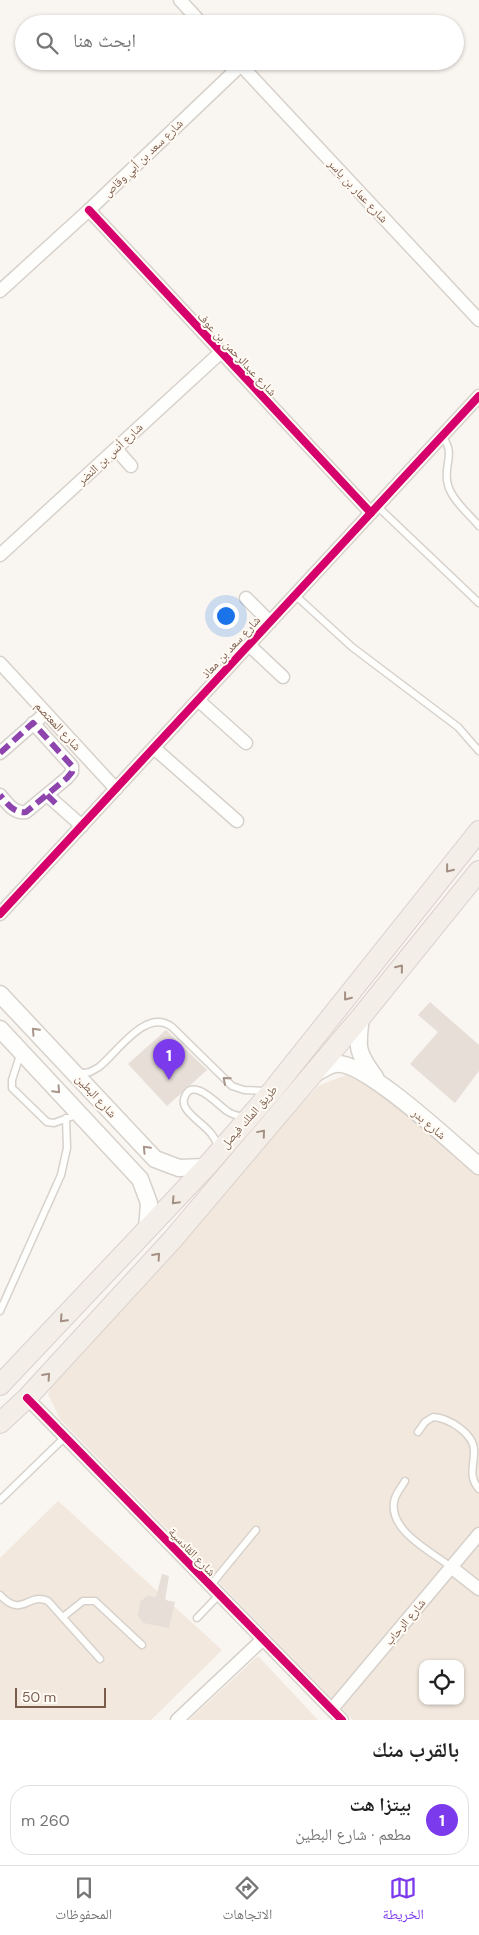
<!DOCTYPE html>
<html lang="ar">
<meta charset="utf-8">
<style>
body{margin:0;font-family:"DM Sans","Noto Naskh Arabic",sans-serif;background:#f6f6f6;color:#222;direction:rtl}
.controls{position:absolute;right:15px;bottom:15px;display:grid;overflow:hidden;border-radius:10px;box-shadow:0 1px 4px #0004}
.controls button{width:45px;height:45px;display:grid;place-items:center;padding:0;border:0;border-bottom:1px solid #e0e0e0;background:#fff;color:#222;font:25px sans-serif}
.scale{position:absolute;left:15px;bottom:12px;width:91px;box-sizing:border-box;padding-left:5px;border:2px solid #7a5c4d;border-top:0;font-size:14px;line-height:18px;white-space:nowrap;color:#7a5c4d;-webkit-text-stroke:4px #fffaf3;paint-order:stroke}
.you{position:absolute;left:225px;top:615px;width:18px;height:18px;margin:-12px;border:4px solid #fff;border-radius:50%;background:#1a73e8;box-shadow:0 0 0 8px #1a73e833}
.badge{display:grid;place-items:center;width:32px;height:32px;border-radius:50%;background:#7c3aed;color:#fff;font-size:16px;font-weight:700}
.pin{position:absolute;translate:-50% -41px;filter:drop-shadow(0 1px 2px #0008)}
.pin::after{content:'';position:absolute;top:26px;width:18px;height:15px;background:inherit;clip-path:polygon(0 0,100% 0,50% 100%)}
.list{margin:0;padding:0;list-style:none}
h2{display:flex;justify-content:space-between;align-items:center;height:65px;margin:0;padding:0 20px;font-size:21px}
h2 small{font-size:16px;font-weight:400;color:#767676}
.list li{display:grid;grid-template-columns:32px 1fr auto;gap:15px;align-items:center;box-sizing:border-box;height:70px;margin:0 10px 10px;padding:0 10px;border:1px solid #e0e0e0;border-radius:20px}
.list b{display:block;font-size:19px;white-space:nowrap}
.list p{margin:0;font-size:16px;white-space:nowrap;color:#767676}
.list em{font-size:16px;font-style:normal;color:#767676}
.icon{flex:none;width:28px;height:28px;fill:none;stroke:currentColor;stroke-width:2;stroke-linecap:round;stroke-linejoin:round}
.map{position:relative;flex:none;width:479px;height:1720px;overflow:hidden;direction:ltr}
.search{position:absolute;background:#fff;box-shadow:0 1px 4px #0004;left:15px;right:15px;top:15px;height:55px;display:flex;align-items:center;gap:12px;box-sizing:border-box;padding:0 18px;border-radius:28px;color:#767676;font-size:19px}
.sheet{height:145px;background:#fff}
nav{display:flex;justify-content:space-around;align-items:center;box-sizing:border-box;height:70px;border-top:1px solid #e0e0e0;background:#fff;font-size:14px;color:#767676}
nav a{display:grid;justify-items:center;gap:2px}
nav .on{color:#7c3aed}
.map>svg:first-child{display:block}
.residential{fill:#f2e8de;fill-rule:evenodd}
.building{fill:#e6ded7}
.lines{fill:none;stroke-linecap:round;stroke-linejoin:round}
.service-casing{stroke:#d7d1cb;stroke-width:9}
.minor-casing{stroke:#d7d1cb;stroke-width:15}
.tertiary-casing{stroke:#d7d1cb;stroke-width:19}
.primary-casing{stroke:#dad1cc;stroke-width:22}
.service{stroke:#fefefd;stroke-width:6}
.minor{stroke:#fefefd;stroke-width:12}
.tertiary{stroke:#fefefd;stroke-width:16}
.primary{stroke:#f3eee8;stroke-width:20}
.quiet{stroke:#8e44ad;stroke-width:6;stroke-dasharray:12 6;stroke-linecap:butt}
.cycleway-casing{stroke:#fffaf3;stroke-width:11}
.cycleway{stroke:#d6006c;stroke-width:8}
.oneway{stroke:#a48f83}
.oneway2{stroke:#a8958b}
.labels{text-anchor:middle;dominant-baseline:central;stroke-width:4;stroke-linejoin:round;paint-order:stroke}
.street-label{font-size:12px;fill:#7a5c4d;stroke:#fffaf3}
</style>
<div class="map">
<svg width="479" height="1720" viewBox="0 0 479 1720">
<rect width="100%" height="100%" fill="#f9f5f0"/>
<g class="residential">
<path d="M 346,1075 L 377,1090 L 479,1175 L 479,1720 L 353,1720 L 60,1419 L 48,1394 L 57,1374 L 318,1086 ZM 423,1664 L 460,1664 L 460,1701 L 423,1701 Z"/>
<path d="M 58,1501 L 222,1650 L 151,1720 L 0,1720 L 0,1558 Z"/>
<path d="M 258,1656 L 318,1720 L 189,1720 Z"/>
</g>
<g class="building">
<path d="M 430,1002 L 479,1045 L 479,1071 L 455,1103 L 410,1064 L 438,1032 L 418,1015 Z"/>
<path d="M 166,1030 L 207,1070 L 167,1106 L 128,1064 Z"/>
<path d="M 162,1574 L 169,1576 L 165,1600 L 175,1602 L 169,1628 L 143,1623 L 138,1616 L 140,1602 L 147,1596 L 156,1597 Z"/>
</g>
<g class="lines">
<g class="service-casing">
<g id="service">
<path d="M 442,436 C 457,455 442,466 448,485 C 452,500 469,514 479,526"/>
<path d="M 377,506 L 479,603"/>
<path d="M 295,595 L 352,647 L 458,727 L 479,751"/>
<path d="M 20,1055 L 12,1080 L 12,1088 L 47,1122 L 54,1123 L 79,1114"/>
<path d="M 78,1074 L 90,1072 L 99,1067 C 117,1053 146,1007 172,1027 L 232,1086 L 244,1090 L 268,1091"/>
<path d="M 218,1147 C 214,1130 197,1123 187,1110 C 184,1106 183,1103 184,1099 C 191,1074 218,1105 227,1111 C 232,1115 238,1116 245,1117"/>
<path d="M 0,1311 L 61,1175 L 67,1148 L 66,1118"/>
<path d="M 418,1432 L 425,1422 L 433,1417 C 449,1418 475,1434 474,1452 C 474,1467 468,1476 479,1489"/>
<path d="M 405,1481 C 401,1488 395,1494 394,1502 C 389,1531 432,1552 451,1567"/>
<path d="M 0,1500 L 65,1437"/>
<path d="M 210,1586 L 256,1530"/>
<path d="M 0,1595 C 23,1619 27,1592 48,1601 L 100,1659"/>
<path d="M 63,1617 L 83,1601 L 95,1601 L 142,1645"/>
<path d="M 197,1618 L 219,1595"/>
</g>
</g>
<g class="minor-casing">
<g id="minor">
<path d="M 180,0 L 202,24"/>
<path d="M 237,61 L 479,320"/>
<path d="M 89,210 L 371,513"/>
<path d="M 0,291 L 89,210 L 241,65"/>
<path d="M 116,449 L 131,466"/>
<path d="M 0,555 L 220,353"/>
<path d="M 246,598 L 270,622"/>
<path d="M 249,645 L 283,677"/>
<path d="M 0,663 L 116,789"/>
<path d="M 198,700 L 246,743"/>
<path d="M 154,748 L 237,821"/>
<path d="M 0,753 L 40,718"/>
<path d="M 0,795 C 7,803 14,814 26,812 L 67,778 L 72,772 L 72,766 L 33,723"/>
<path d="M 47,795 L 82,826"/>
<path d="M 0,914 L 479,396"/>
<path d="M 27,1398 L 342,1720"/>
<path d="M 451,1567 L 479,1589"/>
<path d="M 332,1709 L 479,1534"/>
<path d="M 177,1720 L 262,1640"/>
</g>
</g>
<g class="tertiary-casing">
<g id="tertiary">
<path d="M 0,994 L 155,1159 L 179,1168 L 206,1167"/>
<path d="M 361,1017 C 357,1047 356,1052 375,1077"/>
<path d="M 0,1029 L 140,1179 L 149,1203 L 147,1230"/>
<path d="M 314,1074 C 320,1071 328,1065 335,1064 C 364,1059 454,1145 479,1166"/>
</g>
</g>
<g class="primary-casing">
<g id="primary">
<path d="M 0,1385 L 206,1167 L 272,1091 L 479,831"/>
<path d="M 0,1423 L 27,1398 L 173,1239 L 361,1017 L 479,871"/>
</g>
</g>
<use href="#service" class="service"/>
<use href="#minor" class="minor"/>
<use href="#tertiary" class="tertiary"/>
<use href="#primary" class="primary"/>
<g class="quiet">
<path d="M 0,753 L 33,723 L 72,766 L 72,772 L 67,778 L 26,812 C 14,814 7,803 0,795"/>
<path d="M 47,795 L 57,805"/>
</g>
<g class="cycleway-casing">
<g id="cycleway">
<path d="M 89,210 L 371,513"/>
<path d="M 0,914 L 479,396"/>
<path d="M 27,1398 L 342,1720"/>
</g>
</g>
<use href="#cycleway" class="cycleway"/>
</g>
<defs><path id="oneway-chevron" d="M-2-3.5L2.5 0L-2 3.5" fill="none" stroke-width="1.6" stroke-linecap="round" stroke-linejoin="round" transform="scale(1.25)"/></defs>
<g class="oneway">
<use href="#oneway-chevron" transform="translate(449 869) rotate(129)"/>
<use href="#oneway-chevron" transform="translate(400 968) rotate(-51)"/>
<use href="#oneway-chevron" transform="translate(347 997) rotate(128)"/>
<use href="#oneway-chevron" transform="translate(262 1133) rotate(-50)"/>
<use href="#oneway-chevron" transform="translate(175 1201) rotate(133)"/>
<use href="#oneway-chevron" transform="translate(157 1256) rotate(-48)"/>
<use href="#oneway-chevron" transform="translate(63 1319) rotate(133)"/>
<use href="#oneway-chevron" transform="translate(47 1376) rotate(-48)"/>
</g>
<g class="oneway2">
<use href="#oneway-chevron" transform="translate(35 1031) rotate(-133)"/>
<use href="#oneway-chevron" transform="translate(226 1080) rotate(-139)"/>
<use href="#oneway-chevron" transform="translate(57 1090) rotate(47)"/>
<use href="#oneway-chevron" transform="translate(146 1149) rotate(-134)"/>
</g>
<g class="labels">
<g class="street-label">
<text transform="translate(143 158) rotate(-44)">شارع سعد بن أبي وقاص</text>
<text transform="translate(358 191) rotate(47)">شارع عمار بن ياسر</text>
<text transform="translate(237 354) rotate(47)">شارع عبدالرحمن بن عوف</text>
<text transform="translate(110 454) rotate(-43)">شارع أنس بن النضر</text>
<text transform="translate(231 647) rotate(-47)">شارع سعد بن معاذ</text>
<text transform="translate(58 726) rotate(47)">شارع المعتصم</text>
<text transform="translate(96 1096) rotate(47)">شارع البطين</text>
<text transform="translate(249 1117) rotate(-49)">طريق الملك فيصل</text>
<text transform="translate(429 1124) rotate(40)">شارع بدر</text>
<text transform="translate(192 1552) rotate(46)">شارع القادسية</text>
<text transform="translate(405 1622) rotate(-50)">شارع الرحاب</text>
</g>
</g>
</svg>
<div class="controls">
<button><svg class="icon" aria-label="locate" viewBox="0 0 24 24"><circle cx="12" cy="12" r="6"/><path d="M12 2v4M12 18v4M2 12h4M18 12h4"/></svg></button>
</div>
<div class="scale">50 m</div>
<div class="you"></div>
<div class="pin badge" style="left:169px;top:1080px">1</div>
<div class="search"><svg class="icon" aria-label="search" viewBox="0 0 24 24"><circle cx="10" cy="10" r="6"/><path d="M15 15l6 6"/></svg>ابحث هنا</div>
</div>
<section class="sheet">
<h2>بالقرب منك<small></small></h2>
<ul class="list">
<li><span class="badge">1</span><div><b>بيتزا هت</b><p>مطعم · شارع البطين</p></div><em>260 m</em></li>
</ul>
</section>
<nav>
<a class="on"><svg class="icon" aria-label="map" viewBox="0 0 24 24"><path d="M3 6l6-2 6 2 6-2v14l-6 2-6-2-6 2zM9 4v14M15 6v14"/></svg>الخريطة</a>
<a><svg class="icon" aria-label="directions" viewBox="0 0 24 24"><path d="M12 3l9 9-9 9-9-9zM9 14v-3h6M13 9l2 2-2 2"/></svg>الاتجاهات</a>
<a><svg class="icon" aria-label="saved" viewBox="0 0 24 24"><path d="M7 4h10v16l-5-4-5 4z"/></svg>المحفوظات</a>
</nav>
